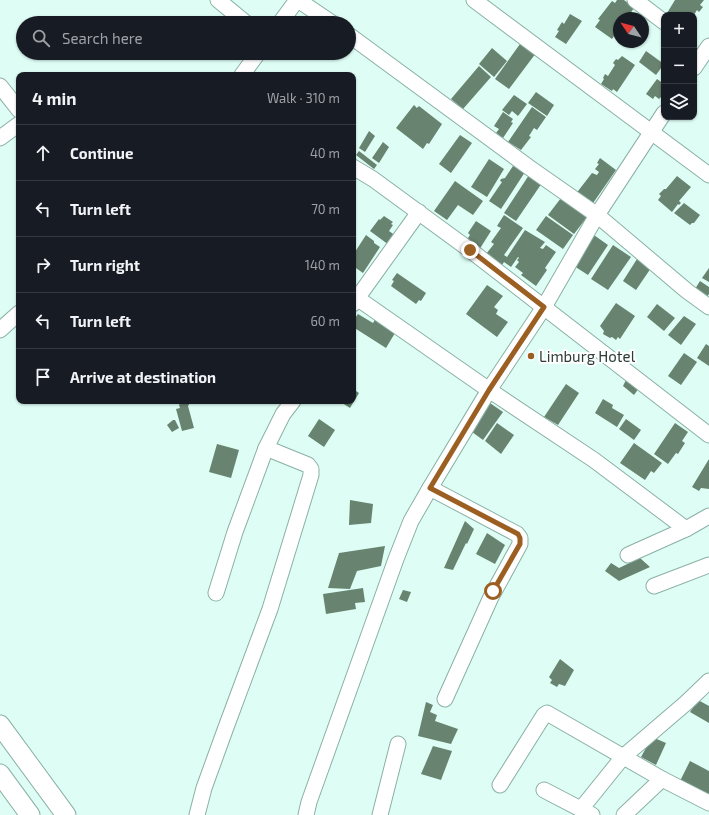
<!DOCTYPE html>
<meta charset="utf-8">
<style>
body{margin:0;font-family:"Exo 2",sans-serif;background:#20242c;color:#f1f3f6}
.controls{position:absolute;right:12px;top:12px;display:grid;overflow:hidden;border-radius:8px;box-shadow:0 1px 3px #0004}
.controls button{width:36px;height:36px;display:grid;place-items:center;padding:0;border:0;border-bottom:1px solid #363941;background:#171b24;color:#f1f3f6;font:20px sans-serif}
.compass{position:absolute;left:613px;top:12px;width:36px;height:36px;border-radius:50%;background:#171b24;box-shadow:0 1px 3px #0004;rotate:305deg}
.stop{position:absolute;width:12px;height:12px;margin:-9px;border:3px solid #9c5f22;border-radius:50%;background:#fff}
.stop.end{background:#9c5f22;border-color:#fff;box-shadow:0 1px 4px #0008}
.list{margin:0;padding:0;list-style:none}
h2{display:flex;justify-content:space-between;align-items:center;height:52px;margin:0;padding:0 16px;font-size:17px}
h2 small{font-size:13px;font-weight:400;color:#9ea1a6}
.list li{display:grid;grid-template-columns:26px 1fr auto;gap:12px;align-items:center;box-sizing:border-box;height:56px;padding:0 16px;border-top:1px solid #363941}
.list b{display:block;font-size:15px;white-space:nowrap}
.list em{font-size:13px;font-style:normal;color:#9ea1a6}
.icon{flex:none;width:22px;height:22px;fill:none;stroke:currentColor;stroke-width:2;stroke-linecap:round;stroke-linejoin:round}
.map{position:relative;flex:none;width:709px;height:815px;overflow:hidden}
.search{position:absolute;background:#171b24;box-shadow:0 1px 3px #0004;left:16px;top:16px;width:340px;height:44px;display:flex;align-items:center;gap:10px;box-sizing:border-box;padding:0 14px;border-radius:22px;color:#9ea1a6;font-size:15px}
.panel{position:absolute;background:#171b24;box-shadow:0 1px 3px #0004;left:16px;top:72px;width:340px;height:332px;border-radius:8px}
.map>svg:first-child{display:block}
.building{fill:#68836f}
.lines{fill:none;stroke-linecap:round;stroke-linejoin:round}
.minor-casing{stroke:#8ab0a5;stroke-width:17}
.major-casing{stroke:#8ab0a5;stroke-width:21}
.minor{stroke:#fff;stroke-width:15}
.major{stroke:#fff;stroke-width:19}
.route{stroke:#9c5f22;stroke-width:5}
.poi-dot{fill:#9c5f22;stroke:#fff;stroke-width:1.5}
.labels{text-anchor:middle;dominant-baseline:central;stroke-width:4;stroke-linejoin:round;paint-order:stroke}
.poi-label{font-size:15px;fill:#2b3b36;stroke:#fff;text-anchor:start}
</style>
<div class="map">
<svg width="709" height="815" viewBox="0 0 709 815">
<rect width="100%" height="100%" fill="#defef5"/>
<g class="building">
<path d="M 617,0 L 624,0 L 634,8 L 627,18 L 619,18 L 619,29 L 612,39 L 595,27 L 600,20 L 598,19 L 612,1 L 615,3 Z"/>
<path d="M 675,0 L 704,0 L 700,5 L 703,7 L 699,12 L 697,10 L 694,15 L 670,15 L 667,13 Z"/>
<path d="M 570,14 L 582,21 L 566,44 L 555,37 L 559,31 L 557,30 L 562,22 L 564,24 Z"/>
<path d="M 520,44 L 536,53 L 509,89 L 495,79 Z"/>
<path d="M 492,48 L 507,61 L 494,77 L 479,64 Z"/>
<path d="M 646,51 L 664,64 L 656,75 L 639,62 Z"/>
<path d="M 622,56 L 635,65 L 617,92 L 613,89 L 612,91 L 601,84 L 604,79 L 603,78 L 605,74 L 608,76 L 615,65 L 613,63 L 616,59 L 618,60 Z"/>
<path d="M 479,66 L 491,77 L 463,109 L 451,99 Z"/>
<path d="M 657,79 L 664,84 L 664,99 L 661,97 L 659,99 L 655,96 L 653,99 L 646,94 Z"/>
<path d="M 536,92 L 554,105 L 547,116 L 528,103 Z"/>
<path d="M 514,95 L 527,104 L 518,116 L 512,111 L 509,115 L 502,110 Z"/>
<path d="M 414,105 L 417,108 L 419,106 L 442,124 L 429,144 L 427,143 L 423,149 L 396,128 Z"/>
<path d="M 532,107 L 546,117 L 537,130 L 534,128 L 529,136 L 531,137 L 521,150 L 508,142 Z"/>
<path d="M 503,112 L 513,119 L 511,122 L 513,123 L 503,138 L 496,133 L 499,129 L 494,126 Z"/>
<path d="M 369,131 L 375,136 L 365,152 L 359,148 Z"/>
<path d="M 460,135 L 472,143 L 451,173 L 439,164 Z"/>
<path d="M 383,142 L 389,147 L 379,163 L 372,158 Z"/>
<path d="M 359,151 L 377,165 L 374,169 L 356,155 Z"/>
<path d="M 600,158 L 616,170 L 591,206 L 575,195 L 592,173 L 597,175 L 599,172 L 595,169 L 599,164 L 597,163 Z"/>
<path d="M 489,159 L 504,169 L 487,197 L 471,187 Z"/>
<path d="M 513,166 L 525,172 L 501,209 L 489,201 L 502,182 L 500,181 L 501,179 L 505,178 Z"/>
<path d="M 529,175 L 542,183 L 516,221 L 504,213 Z"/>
<path d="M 677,176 L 691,187 L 679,201 L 681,203 L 679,205 L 678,204 L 672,212 L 658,200 L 661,196 L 659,194 L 664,189 L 666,189 Z"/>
<path d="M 455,181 L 483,201 L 473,215 L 458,205 L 447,220 L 434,211 Z"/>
<path d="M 561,198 L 587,217 L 574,234 L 548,215 Z"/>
<path d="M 684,203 L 700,215 L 694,223 L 692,223 L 690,225 L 674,213 Z"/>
<path d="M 504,215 L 523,228 L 504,255 L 507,257 L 525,230 L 545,242 L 540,248 L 543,249 L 546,245 L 556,252 L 545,268 L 547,270 L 536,286 L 521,275 L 523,273 L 515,267 L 519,262 L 517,260 L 519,258 L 518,257 L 511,267 L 504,262 L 502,265 L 486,254 L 494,244 L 491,242 L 501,228 L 497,226 Z"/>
<path d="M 384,216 L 393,222 L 391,224 L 393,225 L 389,231 L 396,236 L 389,245 L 370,231 L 379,219 L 380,220 Z"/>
<path d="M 546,216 L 573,235 L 563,249 L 536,230 Z"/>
<path d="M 476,221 L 491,231 L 479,250 L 466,241 L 470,235 L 468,233 Z"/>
<path d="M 591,233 L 608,245 L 588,275 L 571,264 Z"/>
<path d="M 366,235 L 374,241 L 374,243 L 380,247 L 363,273 L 353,266 L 353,255 Z"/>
<path d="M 613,245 L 631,257 L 608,290 L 591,279 Z"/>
<path d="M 637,259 L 651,268 L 636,290 L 623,281 Z"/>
<path d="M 709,268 L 709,282 L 702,278 Z"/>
<path d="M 397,273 L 426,293 L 421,301 L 419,300 L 416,304 L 391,286 L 394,281 L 392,280 Z"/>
<path d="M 700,281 L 709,287 L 709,294 L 707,297 L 695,289 Z"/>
<path d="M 487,285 L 503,296 L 494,307 L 498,310 L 496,314 L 508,322 L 497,337 L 466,314 Z"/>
<path d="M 616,303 L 635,316 L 620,339 L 618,337 L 616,340 L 612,337 L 610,338 L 603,334 L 604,331 L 600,326 Z"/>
<path d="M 657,304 L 675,318 L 664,331 L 647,317 Z"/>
<path d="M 358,314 L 373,323 L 376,318 L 395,333 L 386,348 L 353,327 L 353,321 Z"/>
<path d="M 684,316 L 696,324 L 681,345 L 668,335 Z"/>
<path d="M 706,344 L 709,346 L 709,366 L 697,358 Z"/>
<path d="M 684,353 L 697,362 L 681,385 L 668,376 Z"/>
<path d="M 627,378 L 639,388 L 634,395 L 623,386 Z"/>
<path d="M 566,384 L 579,393 L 558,425 L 544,417 Z"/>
<path d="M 353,389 L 359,393 L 350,408 L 339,401 L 353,401 Z"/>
<path d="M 603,399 L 613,405 L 612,408 L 624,415 L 617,427 L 595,413 Z"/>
<path d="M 182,401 L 191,401 L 188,406 L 194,428 L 182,431 L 176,409 L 180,408 L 179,405 Z"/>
<path d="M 487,401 L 503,412 L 483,440 L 468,429 Z"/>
<path d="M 319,419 L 335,430 L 324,447 L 308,436 Z"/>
<path d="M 626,419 L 641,430 L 634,440 L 619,429 Z"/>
<path d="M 173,420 L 175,420 L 179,428 L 172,432 L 167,425 Z"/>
<path d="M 497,423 L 514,435 L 501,454 L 485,441 Z"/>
<path d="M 675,423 L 688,432 L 682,441 L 685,443 L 678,454 L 676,453 L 668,464 L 654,454 Z"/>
<path d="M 634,443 L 662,463 L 654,473 L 651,471 L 645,480 L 620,463 Z"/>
<path d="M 217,444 L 239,450 L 231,478 L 209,472 Z"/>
<path d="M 709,459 L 709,489 L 701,488 L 699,491 L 692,487 Z"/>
<path d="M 350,500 L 373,504 L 371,523 L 349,525 Z"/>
<path d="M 465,521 L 474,529 L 467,544 L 466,543 L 453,570 L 444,568 Z"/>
<path d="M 487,533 L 505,545 L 495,564 L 476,554 Z"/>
<path d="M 385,546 L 381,566 L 357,571 L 350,589 L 328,588 L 339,553 Z"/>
<path d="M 640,558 L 650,567 L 619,581 L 605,571 L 611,563 L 619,568 Z"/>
<path d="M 363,588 L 365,602 L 355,603 L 356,609 L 326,614 L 323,594 Z"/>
<path d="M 403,590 L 411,592 L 407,602 L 399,599 Z"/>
<path d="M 560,659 L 574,670 L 565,686 L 559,684 L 557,687 L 550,683 L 552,680 L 549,677 Z"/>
<path d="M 698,700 L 709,706 L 709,723 L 690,712 Z"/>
<path d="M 426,702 L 433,705 L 430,712 L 437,715 L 435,721 L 458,729 L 451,744 L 418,736 Z"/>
<path d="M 652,737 L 666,743 L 656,765 L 641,757 Z"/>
<path d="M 433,746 L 452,751 L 441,780 L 421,774 Z"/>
<path d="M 690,761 L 709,771 L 709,798 L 679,783 Z"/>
</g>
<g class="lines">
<g class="minor-casing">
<g id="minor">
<path d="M 218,0 L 246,23"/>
<path d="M 298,0 L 332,23"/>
<path d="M 474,0 L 709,175"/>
<path d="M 635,0 L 664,22"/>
<path d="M 280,23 L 297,0"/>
<path d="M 349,35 L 530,168 L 597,215 L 687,291 L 709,307"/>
<path d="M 694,68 L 709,46"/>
<path d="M 242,75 L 258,53"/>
<path d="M 0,86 L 19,110"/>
<path d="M 0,138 L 19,124"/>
<path d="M 353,167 L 373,179 L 470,250 L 709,435"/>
<path d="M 357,298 L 489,390 L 594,460 L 686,529"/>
<path d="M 353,304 L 419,212"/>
<path d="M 0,330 L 19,313"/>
<path d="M 430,488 L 517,534 L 520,538 L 520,544 L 491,597 L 445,699"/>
<path d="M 628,555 L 686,529 L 709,516"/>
<path d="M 654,586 L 709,565"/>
<path d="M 216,593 L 235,532 L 266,448 L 283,414 L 293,401"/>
<path d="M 500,785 L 544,715 L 547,713 L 662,779 L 709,803"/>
<path d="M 544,790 L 592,815"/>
<path d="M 581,809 L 623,757 L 686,703 L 709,681"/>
<path d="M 197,815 L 204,788 L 225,730 L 270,609 L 311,475 L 311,469 L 308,465 L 266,448"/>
<path d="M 306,815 L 309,802 L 396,559 L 411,521 L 430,488 L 489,390 L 544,307 L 597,215 L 664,113"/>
<path d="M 380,815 L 398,744"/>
<path d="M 624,815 L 662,779"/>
</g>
</g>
<g class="major-casing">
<g id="major">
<path d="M 0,725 L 66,815"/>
<path d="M 0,774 L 30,815"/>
</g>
</g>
<use href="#minor" class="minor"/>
<use href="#major" class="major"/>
</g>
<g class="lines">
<path class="route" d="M 470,250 L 544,307 L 489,390 L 430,488 L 518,534 L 520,538 L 520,544 L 493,591"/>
</g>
<circle class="poi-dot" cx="531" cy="356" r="4"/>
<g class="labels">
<g class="poi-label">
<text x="539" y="356">Limburg Hotel</text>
</g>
</g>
</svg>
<div class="controls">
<button>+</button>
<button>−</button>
<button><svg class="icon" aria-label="layers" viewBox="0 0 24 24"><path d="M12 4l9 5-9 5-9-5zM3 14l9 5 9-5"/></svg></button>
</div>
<svg class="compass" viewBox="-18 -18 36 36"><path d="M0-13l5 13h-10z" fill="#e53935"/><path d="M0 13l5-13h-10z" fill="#9ea1a6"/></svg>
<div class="stop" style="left:493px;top:591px"></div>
<div class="stop end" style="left:470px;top:250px"></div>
<div class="search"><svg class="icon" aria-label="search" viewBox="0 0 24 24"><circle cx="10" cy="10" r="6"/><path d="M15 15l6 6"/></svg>Search here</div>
<section class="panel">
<h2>4 min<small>Walk · 310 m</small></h2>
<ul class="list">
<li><svg class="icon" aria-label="ahead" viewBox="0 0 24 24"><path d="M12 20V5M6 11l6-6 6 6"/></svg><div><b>Continue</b></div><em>40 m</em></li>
<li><svg class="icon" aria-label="left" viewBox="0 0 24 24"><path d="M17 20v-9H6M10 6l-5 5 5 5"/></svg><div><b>Turn left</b></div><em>70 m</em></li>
<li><svg class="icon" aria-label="right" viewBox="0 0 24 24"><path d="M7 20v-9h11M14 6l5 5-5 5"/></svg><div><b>Turn right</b></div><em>140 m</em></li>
<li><svg class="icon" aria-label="left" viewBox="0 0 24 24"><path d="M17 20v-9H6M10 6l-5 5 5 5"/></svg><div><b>Turn left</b></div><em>60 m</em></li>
<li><svg class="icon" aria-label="arrive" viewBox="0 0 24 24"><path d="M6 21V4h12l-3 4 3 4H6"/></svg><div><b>Arrive at destination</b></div></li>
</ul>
</section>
</div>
